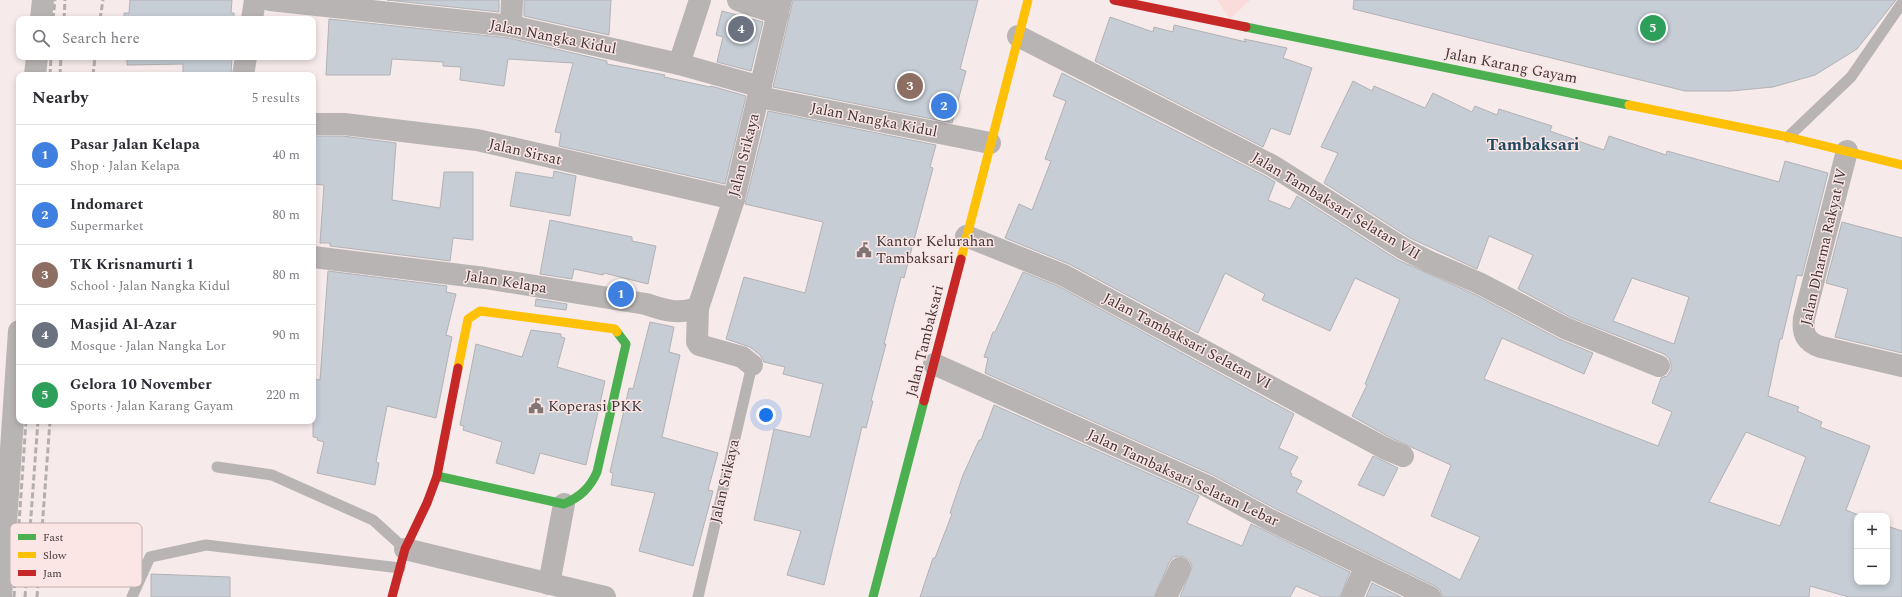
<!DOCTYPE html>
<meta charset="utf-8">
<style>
body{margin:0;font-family:Spectral,serif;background:#f7f7f7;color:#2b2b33}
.controls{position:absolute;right:12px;bottom:12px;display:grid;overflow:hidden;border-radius:8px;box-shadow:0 2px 6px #0003}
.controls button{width:36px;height:36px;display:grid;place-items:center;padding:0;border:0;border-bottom:1px solid #e1e1e2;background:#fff;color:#2b2b33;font:20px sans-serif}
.you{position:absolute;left:766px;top:415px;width:14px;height:14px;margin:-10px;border:3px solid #fff;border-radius:50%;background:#1a73e8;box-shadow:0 0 0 6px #1a73e833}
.badge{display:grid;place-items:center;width:26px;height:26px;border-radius:50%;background:#db2777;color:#fff;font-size:13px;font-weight:700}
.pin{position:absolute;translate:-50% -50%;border:2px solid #fff;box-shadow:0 1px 4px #0006}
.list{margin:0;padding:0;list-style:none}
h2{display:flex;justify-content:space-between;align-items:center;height:52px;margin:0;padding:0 16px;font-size:17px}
h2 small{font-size:13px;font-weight:400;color:#7c7c81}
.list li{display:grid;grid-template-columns:26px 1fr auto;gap:12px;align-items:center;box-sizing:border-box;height:60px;padding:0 16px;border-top:1px solid #e1e1e2}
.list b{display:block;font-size:15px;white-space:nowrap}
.list p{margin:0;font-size:13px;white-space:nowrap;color:#7c7c81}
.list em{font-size:13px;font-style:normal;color:#7c7c81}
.icon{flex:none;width:22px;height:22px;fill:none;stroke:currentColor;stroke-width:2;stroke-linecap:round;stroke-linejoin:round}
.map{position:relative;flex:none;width:1902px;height:597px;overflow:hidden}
.search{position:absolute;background:#fff;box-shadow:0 2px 6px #0003;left:16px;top:16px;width:300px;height:44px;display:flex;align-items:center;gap:10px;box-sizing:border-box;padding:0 14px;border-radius:8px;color:#7c7c81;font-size:15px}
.panel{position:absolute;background:#fff;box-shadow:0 2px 6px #0003;left:16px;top:72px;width:300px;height:352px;border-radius:8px}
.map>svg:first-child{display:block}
.green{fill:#fadcdb}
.building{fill:#c6cdd5;stroke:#b3b2b4;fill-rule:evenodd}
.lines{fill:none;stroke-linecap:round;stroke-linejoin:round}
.lane{stroke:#b9b4b4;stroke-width:11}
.street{stroke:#b9b4b4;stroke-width:22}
.fast{stroke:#4caf50;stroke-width:9}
.slow{stroke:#ffc107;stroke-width:9}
.jam{stroke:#c62828;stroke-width:9}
.rail{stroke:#b5aeae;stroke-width:3;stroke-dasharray:6 3;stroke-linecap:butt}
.labels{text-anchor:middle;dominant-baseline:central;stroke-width:3;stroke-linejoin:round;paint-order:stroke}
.street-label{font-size:15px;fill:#403535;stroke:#fbe5e5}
.poi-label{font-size:15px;fill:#403535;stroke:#fbe5e5;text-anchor:start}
.quarter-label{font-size:17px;font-weight:bold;fill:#1c485d;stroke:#fbe5e5}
.key{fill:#fbe5e5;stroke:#c3b0b0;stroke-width:1}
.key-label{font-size:11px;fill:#403535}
</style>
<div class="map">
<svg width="1902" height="597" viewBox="0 0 1902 597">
<rect width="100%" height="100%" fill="#f6eaea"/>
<path class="green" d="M 1217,0 L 1250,0 L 1230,19 Z"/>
<g class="building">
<path d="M 130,0 L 232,0 L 231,13 L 234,13 L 234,19 L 124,19 L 124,13 L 129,13 Z"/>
<path d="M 387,0 L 499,0 L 499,12 Z"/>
<path d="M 524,0 L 611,0 L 609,35 L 524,16 Z"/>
<path d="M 793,0 L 978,0 L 960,69 L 966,71 L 952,123 L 773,87 Z"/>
<path d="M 1354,0 L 1896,0 L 1857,49 L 1815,75 L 1773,87 L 1731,91 L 1685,91 L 1353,9 Z"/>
<path d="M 722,11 L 763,22 L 751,71 L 717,62 L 723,37 L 716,35 Z"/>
<path d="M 1110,17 L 1153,32 L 1154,27 L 1173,32 L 1174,25 L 1246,42 L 1244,39 L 1287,48 L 1283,58 L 1312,68 L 1290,135 L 1271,128 L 1263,147 L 1095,61 Z"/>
<path d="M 329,19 L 509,38 L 607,61 L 607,64 L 665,75 L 664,77 L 710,87 L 711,86 L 746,96 L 725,184 L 559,146 L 561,133 L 555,132 L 573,63 L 508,59 L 504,86 L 460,80 L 461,67 L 443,66 L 443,62 L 392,59 L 390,75 L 326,75 Z"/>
<path d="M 127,57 L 232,57 L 231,75 L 183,75 L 183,64 L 127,65 Z"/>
<path d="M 1062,73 L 1267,177 L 1275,182 L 1268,200 L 1290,209 L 1297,196 L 1398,260 L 1474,294 L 1559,339 L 1593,353 L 1584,374 L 1502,338 L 1484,379 L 1658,446 L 1672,412 L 1652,403 L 1661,378 L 1667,376 L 1671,370 L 1671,364 L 1669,358 L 1664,354 L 1570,317 L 1518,289 L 1533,255 L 1489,236 L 1477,269 L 1410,238 L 1324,183 L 1338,153 L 1321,147 L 1353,81 L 1372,91 L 1374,86 L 1425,108 L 1433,93 L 1472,112 L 1475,106 L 1497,115 L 1499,109 L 1552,126 L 1550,131 L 1604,150 L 1609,136 L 1666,155 L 1667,151 L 1779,182 L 1785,161 L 1828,173 L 1802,276 L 1797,275 L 1782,339 L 1780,339 L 1768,396 L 1799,407 L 1797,411 L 1822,422 L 1820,427 L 1870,446 L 1846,510 L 1861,516 L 1857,516 L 1857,582 L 1887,582 L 1887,526 L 1902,531 L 1902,597 L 1849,597 L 1810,586 L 1809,597 L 1442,597 L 1440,590 L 1435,586 L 1276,509 L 1213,475 L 985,373 L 988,358 L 984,357 L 993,332 L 995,332 L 1023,272 L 1058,286 L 1294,414 L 1279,448 L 1298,457 L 1290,472 L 1292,474 L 1291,476 L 1302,481 L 1296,492 L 1460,580 L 1480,537 L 1431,516 L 1451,465 L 1391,438 L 1352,416 L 1367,385 L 1365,384 L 1400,299 L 1355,278 L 1330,331 L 1262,300 L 1265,294 L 1225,273 L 1198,333 L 1069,264 L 1005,238 L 1019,204 L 1032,210 L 1051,161 L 1045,159 L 1066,101 L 1053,96 ZM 1632,278 L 1689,297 L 1674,344 L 1613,321 ZM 1746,432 L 1806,457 L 1780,526 L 1709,502 Z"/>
<path d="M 768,111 L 936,145 L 930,167 L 933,168 L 904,278 L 901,277 L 884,344 L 886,344 L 871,401 L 873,401 L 866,428 L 862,427 L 824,585 L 787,575 L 801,531 L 754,520 L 774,429 L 810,437 L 823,384 L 783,374 L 785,367 L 764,362 L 760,355 L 750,347 L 726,339 L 744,277 L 805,293 L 823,222 L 745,204 Z"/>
<path d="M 313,136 L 343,136 L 396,143 L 392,200 L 440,208 L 444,172 L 473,172 L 473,240 L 453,238 L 450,261 L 330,246 L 330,243 L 320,243 L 324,185 L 313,184 Z"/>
<path d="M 554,171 L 576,176 L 570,216 L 510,206 L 516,172 L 553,178 Z"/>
<path d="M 550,220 L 632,237 L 632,241 L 656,246 L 648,284 L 604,273 L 603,275 L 574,269 L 572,279 L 540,274 Z"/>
<path d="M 1842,222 L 1902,238 L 1902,353 L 1835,337 L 1848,289 L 1826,283 Z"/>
<path d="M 328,271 L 447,286 L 446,292 L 456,294 L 446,335 L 452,337 L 436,418 L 387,406 L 376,462 L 379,463 L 375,485 L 317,473 L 324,442 L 317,440 L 318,438 L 313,437 L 313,379 L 320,380 Z"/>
<path d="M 536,299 L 567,304 L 566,310 L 535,306 Z"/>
<path d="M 650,322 L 674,327 L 669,352 L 680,355 L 662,437 L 718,453 L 708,490 L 713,491 L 693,566 L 639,551 L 655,493 L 611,485 L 613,473 L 610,472 L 629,388 L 633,389 Z"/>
<path d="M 531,330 L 561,334 L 561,337 L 565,338 L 557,367 L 605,381 L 586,465 L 540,453 L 534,474 L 496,463 L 502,442 L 463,430 L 464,426 L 460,425 L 476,344 L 522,357 Z"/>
<path d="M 994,405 L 1199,496 L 1187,523 L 1242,546 L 1251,524 L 1350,572 L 1340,597 L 1322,597 L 1296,586 L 1290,597 L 1180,597 L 1192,567 L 1190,561 L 1185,557 L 1179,556 L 1173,557 L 1169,563 L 1154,597 L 920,597 L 933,558 L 935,558 L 952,514 L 950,513 L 963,475 L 979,440 L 981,440 Z"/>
<path d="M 1373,456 L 1398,468 L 1384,496 L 1358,485 Z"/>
<path d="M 151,574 L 230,577 L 230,597 L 151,597 Z"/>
<path d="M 1372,583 L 1401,597 L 1366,597 Z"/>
</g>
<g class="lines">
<g class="lane">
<path d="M 1788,137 L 1851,77 L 1902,3"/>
<path d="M 217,467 L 272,475 L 373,520 L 405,549"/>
<path d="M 132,597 L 150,557 L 206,545 L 400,568"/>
<path d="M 698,597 L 752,365"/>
</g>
<g class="street">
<path d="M 270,0 L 511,26 L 679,64 L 761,87"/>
<path d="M 738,0 L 778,14"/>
<path d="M 41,19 L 43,0"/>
<path d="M 252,19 L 255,0"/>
<path d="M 511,26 L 512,0"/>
<path d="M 1018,36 L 1273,166 L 1404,249 L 1430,262 L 1479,283 L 1565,328 L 1659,366"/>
<path d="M 679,64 L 700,0"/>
<path d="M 35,75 L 37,57"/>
<path d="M 243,75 L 246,57"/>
<path d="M 759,97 L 990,143"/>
<path d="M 313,124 L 344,124 L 477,140 L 734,199"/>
<path d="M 1847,151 L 1804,318 C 1802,334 1806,342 1821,347 L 1902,366"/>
<path d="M 966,236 L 1063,275 L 1386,449 L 1403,456"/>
<path d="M 313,257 L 485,278 L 646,304 C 666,311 677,314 698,308"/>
<path d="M 934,364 L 1207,486 L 1270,520 L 1430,597"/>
<path d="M 752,365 L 742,357 L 699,345 L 697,342 L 698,308 L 734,199 L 781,0"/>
<path d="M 405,549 L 605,597"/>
<path d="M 549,584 L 564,504"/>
<path d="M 1,597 L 19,331"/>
<path d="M 1166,597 L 1180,568"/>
<path d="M 1352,597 L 1366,566"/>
</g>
<g class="fast">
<path d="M 1246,27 L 1629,105"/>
<path d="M 437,476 L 564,504 C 580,497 590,488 597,472 L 626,344 L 617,332"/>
<path d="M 873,597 L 924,401"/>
</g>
<g class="slow">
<path d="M 1629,105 L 1788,137 L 1902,165"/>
<path d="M 961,259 L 1028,0"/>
<path d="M 458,368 L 468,319 L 480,311 L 615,329 L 617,332"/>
</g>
<g class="jam">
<path d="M 1114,0 L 1246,27"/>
<path d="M 924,401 L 961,259"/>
<path d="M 392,597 L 405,549 L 427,503 L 437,476 L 458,368"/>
</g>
<g class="rail">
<path d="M 53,19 L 55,0"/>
<path d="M 64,19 L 65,0"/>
<path d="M 100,19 L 103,0"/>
<path d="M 50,75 L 51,57"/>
<path d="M 60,75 L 61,57"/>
<path d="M 93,75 L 95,57"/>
<path d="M 14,597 L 26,421"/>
<path d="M 25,597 L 38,421"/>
<path d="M 37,597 L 50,421"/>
</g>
</g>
<defs>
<g id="civic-bare" transform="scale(1.2)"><path d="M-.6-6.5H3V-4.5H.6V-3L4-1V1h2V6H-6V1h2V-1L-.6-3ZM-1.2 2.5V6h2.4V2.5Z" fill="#807474" stroke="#fbe5e5" stroke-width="2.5" paint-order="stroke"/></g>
</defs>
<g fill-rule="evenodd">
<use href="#civic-bare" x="864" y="250"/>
<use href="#civic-bare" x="536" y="406"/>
</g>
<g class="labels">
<g class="street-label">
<text transform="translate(553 37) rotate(11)">Jalan Nangka Kidul</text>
<text transform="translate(1511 66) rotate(11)">Jalan Karang Gayam</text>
<text transform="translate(874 120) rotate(11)">Jalan Nangka Kidul</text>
<text transform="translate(525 152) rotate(13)">Jalan Sirsat</text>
<text transform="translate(744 155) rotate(-76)">Jalan Srikaya</text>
<text transform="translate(1336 206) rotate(31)">Jalan Tambaksari Selatan VII</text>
<text transform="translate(1824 247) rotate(-77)">Jalan Dharma Rakyat IV</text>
<text transform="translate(506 282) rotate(9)">Jalan Kelapa</text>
<text transform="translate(925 341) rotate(-76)">Jalan Tambaksari</text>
<text transform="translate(1187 341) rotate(28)">Jalan Tambaksari Selatan VI</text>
<text transform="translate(1183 478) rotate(25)">Jalan Tambaksari Selatan Lebar</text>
<text transform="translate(725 481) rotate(-77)">Jalan Srikaya</text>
</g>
<g class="poi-label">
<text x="876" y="241">Kantor Kelurahan<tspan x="876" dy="17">Tambaksari</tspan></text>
<text x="548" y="406">Koperasi PKK</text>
</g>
<g class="quarter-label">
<text x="1533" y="145">Tambaksari</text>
</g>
</g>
<rect x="10" y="523" width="132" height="64" rx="6" class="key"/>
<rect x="18" y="534" width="18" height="6" fill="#4caf50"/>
<rect x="18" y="552" width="18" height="6" fill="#ffc107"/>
<rect x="18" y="570" width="18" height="6" fill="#c62828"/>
<g class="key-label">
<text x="43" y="541">Fast</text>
<text x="43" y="559">Slow</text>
<text x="43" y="577">Jam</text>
</g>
</svg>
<div class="controls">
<button>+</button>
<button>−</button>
</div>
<div class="you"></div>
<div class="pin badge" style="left:621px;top:294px;background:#3f7fe0">1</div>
<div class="pin badge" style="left:944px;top:106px;background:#3f7fe0">2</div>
<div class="pin badge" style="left:910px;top:86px;background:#8d6e63">3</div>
<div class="pin badge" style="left:741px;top:29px;background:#6b7280">4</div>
<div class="pin badge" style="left:1653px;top:28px;background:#2e9e5b">5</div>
<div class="search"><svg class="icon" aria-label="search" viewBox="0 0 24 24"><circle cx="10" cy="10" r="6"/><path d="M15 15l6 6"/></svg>Search here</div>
<section class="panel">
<h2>Nearby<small>5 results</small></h2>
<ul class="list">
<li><span class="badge" style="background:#3f7fe0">1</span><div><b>Pasar Jalan Kelapa</b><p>Shop · Jalan Kelapa</p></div><em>40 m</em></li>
<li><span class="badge" style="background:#3f7fe0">2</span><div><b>Indomaret</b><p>Supermarket</p></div><em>80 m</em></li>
<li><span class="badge" style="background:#8d6e63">3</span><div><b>TK Krisnamurti 1</b><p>School · Jalan Nangka Kidul</p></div><em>80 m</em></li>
<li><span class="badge" style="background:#6b7280">4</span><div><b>Masjid Al-Azar</b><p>Mosque · Jalan Nangka Lor</p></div><em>90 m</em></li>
<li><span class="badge" style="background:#2e9e5b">5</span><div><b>Gelora 10 November</b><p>Sports · Jalan Karang Gayam</p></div><em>220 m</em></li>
</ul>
</section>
</div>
